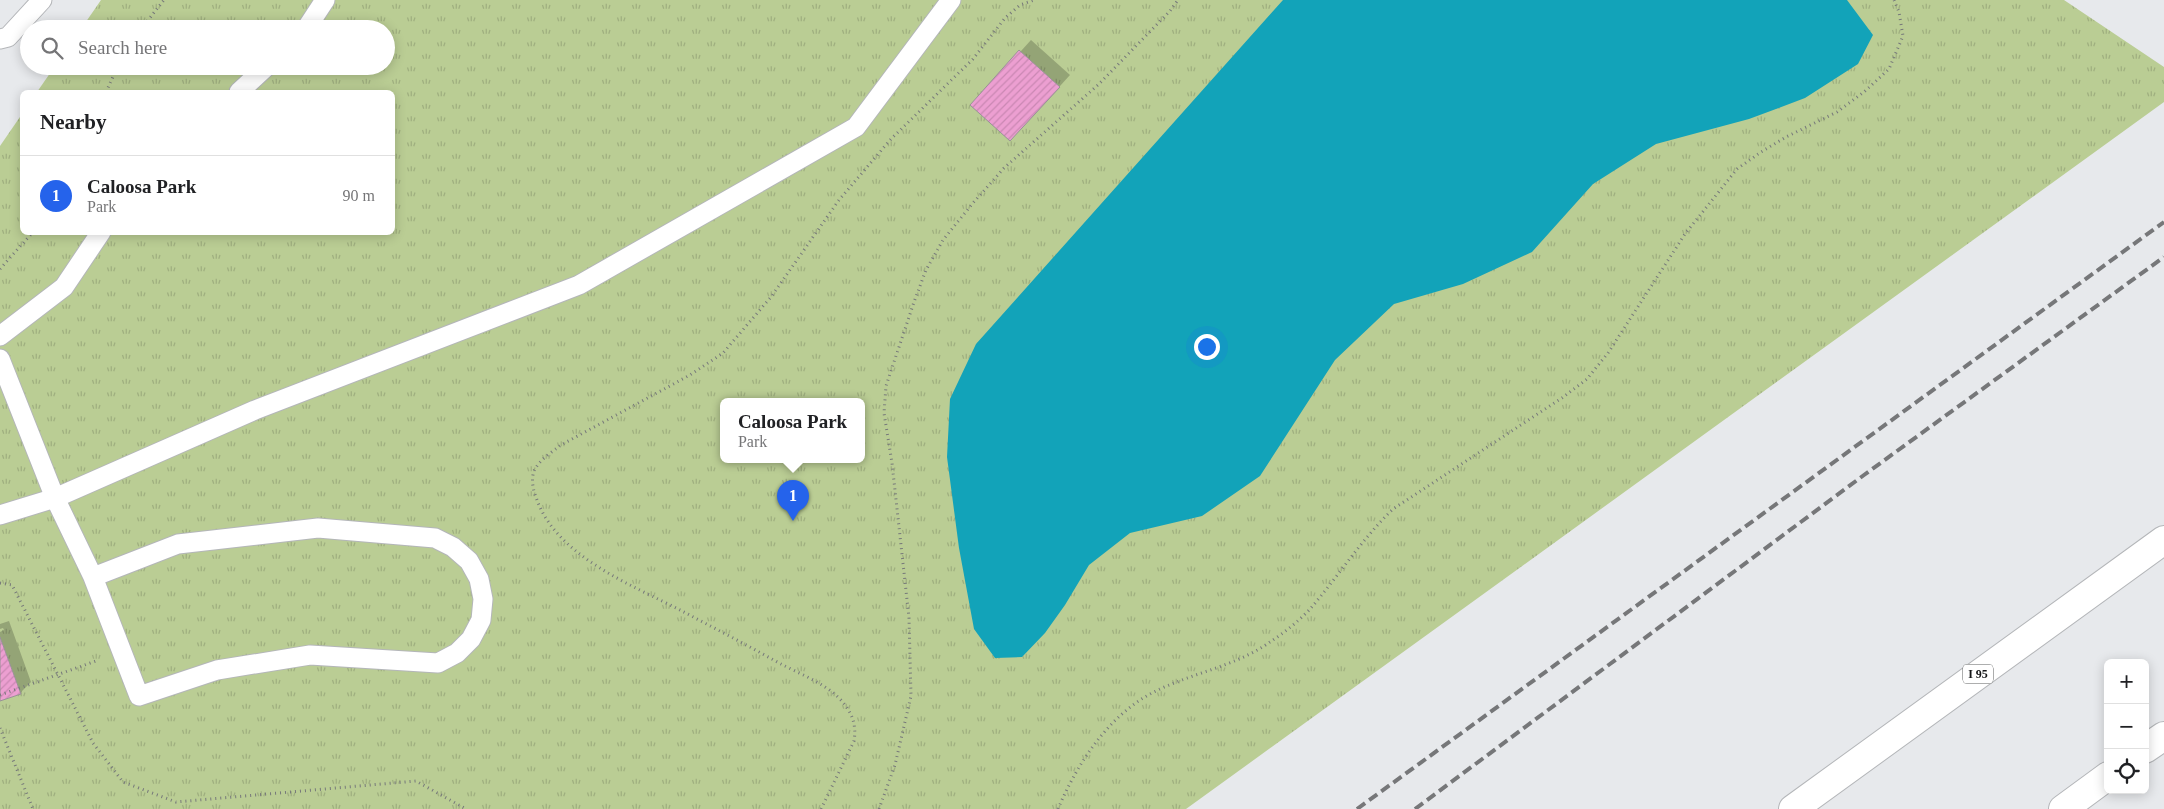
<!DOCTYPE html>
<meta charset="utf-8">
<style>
body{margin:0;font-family:Georgia,serif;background:#f2f2f2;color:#202124}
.controls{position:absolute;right:15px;bottom:15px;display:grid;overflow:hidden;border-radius:8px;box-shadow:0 2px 12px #0003}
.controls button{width:45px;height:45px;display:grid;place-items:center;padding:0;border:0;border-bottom:1px solid #e0e0e0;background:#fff;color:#202124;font:25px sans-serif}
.you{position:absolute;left:1206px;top:346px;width:18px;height:18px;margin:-12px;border:4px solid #fff;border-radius:50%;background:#1a73e8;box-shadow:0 0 0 8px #1a73e833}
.badge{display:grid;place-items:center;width:32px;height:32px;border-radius:50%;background:#2563eb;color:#fff;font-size:16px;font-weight:700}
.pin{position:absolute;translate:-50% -41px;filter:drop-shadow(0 1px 2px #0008)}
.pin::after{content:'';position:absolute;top:26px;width:18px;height:15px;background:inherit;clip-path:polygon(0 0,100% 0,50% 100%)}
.popup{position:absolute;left:720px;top:398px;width:145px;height:65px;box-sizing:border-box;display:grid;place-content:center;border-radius:8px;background:#fff;filter:drop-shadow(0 1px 4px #0005);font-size:16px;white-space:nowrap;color:#757577}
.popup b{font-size:19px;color:#202124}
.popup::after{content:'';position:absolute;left:50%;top:100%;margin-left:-10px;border:10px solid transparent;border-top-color:#fff}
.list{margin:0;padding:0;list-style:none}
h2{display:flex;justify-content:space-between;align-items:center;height:65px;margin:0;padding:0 20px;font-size:21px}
h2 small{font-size:16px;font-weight:400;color:#757577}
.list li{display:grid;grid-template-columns:32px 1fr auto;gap:15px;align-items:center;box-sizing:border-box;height:80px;padding:0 20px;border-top:1px solid #e0e0e0}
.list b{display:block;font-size:19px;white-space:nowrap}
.list p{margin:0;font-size:16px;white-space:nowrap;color:#757577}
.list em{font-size:16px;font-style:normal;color:#757577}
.icon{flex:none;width:28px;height:28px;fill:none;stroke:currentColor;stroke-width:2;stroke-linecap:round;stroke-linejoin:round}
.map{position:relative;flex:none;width:2164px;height:809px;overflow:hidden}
.search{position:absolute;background:#fff;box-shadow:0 2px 12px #0003;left:20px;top:20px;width:375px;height:55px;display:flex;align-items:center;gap:12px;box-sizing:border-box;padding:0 18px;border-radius:28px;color:#757577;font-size:19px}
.panel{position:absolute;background:#fff;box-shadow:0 2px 12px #0003;left:20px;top:90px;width:375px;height:145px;border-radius:8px}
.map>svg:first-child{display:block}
.park{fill:url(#park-tufts);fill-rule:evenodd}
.water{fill:#12a3b9}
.shadow{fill:#0003}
.building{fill:url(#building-hatch);stroke:#989496}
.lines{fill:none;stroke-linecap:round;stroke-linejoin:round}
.lane-casing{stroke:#b4b6b9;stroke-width:21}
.highway-casing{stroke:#b4b6b9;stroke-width:30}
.path{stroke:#76787a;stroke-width:3;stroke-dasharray:1 4;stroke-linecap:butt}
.lane{stroke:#fff;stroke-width:19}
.highway{stroke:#fff;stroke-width:28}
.rail{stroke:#767779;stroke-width:4;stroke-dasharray:10 5;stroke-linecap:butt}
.labels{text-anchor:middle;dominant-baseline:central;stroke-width:4.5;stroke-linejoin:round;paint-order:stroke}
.shield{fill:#fff;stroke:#5b5c5d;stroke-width:1}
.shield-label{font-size:12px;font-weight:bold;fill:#151617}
</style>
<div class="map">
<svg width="2164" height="809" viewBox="0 0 2164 809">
<defs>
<pattern id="park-tufts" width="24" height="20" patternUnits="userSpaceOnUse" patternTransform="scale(1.25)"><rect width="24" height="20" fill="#bacd94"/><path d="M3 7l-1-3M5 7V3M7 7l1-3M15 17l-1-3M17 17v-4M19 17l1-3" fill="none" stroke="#9faf7f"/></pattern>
<pattern id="building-hatch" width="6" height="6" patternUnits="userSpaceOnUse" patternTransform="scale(1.25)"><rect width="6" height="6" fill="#ec9fd1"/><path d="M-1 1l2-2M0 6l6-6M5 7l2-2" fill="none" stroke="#ca88b3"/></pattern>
</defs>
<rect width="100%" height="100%" fill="#e7e9ec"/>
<path class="park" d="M 101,0 L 2064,0 L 2164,67 L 2164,102 L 1186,809 L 0,809 L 0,146 L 22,114 L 22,232 L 392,232 L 392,92 L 37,92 L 55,66 L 386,66 L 386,29 L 81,29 ZM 724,402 L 862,402 L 862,460 L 724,460 Z"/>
<path class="water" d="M 1283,0 L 1847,0 L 1873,35 L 1858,64 L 1805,98 L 1749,119 L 1656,144 L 1593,184 L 1532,252 L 1463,284 L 1394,304 L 1335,360 L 1260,476 L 1202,516 L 1130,533 L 1089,565 L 1065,605 L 1045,633 L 1022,657 L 995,658 L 974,629 L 959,548 L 947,457 L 950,399 L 976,344 Z"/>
<g class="shadow">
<path d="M 1031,40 L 1070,75 L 1021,129 L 972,105 Z"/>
<path d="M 9,621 L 31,682 L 20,693 L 0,700 L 0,632 L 4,630 L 3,628 L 0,629 L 0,624 Z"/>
</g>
<g class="building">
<path d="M 1019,50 L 1060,87 L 1010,141 L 970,105 Z"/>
<path d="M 0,637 L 21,694 L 0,701 Z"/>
</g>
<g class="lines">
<g class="lane-casing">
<g id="lane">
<path d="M 306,29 L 325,0"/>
<path d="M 0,39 L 8,37 L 42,0"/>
<path d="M 239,92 L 267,66"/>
<path d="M 0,336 L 64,287 L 101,232"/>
<path d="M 0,359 L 55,498 L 93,577 L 139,696 L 217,670 L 310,655 L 438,663 L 457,653 L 471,639 L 481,620 L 483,599 L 479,579 L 469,561 L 453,547 L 435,538 L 318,528 L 178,544 L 93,577"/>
<path d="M 0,515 L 55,498 L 255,410 L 579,285 L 856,127 L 951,0"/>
</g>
</g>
<g class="highway-casing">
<g id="highway">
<path d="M 2145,749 L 2164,736"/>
<path d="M 1793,809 L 2164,540"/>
<path d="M 2063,809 L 2108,776"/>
</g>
</g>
<g class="path">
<path d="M 141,29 L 164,0"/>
<path d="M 106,92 L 118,66"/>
<path d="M 0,269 L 33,232"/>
<path d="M 0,583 L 12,585 L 93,743 L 123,782 L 176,802 L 416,781 L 466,809"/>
<path d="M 0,695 L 96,661"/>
<path d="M 0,728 L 33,809"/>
<path d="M 821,809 L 854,741 C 857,723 851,710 838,697 C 822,682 798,673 779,663 C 747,645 714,628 682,611 C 632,585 555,556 536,497 C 533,490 531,479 534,471 C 539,460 552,452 561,445 L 690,375 L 723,353 L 771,297 L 839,200 L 891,139 L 973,59 L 1005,18 L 1020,5 L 1034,0"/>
<path d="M 879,809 L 895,765 L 911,696 L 909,618 L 892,463 L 884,413 L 886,386 L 914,302 L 926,270 L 943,240 L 973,203 L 1004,168 L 1099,84 L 1170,11 L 1178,0"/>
<path d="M 1058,809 C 1077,764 1108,716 1152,693 C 1190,673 1235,667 1270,642 C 1284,633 1300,620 1311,608 C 1339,575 1362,539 1393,509 L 1562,398 L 1587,379 L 1608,353 L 1685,234 L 1737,169 L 1761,152 L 1786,137 L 1837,112 L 1864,92 L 1889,69 L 1903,36 L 1899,12 L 1894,0"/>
</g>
<use href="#lane" class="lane"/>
<use href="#highway" class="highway"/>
<g class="rail">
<path d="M 1357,809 L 2164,222"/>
<path d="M 1415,809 L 1864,475 L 2164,257"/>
</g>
</g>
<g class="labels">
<rect class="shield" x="1963" y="664.5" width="30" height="19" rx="4"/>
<g class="shield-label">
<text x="1978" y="674">I 95</text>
</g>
</g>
</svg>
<div class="controls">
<button>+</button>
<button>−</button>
<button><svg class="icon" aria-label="locate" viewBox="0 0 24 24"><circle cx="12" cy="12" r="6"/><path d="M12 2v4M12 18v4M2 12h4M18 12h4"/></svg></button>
</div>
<div class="you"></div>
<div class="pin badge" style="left:793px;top:521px">1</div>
<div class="popup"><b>Caloosa Park</b>Park</div>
<div class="search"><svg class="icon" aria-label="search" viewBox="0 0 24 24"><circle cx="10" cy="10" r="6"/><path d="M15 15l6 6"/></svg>Search here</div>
<section class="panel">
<h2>Nearby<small></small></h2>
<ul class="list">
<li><span class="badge">1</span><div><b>Caloosa Park</b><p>Park</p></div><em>90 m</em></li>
</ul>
</section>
</div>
